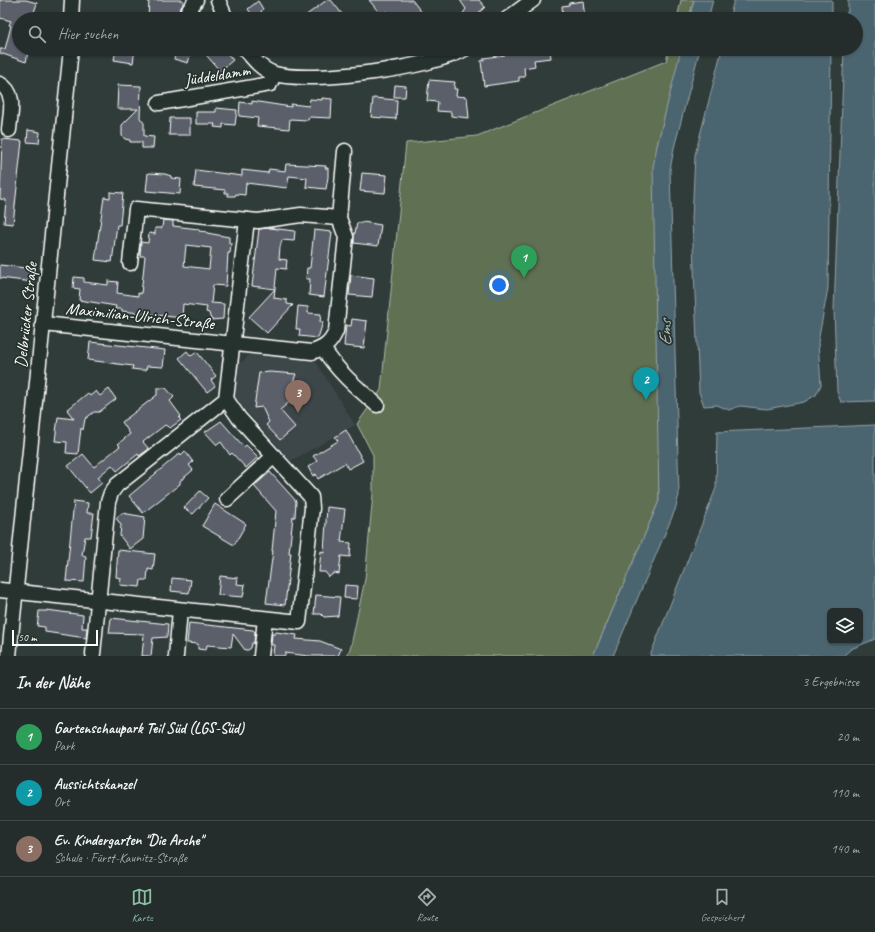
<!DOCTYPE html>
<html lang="de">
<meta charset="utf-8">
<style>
body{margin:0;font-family:Caveat,sans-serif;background:#2c3533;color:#f1f3f6}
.controls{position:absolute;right:12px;bottom:12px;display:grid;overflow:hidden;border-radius:6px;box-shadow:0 1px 3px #0004}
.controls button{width:36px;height:36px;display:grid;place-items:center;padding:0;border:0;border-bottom:1px solid #414947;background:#242d2b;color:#f1f3f6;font:20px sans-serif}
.scale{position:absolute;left:12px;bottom:10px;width:86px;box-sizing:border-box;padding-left:4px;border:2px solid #fff;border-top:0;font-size:11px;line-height:14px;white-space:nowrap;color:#fff;-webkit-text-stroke:3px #26332d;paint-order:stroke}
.you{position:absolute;left:499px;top:285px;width:14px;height:14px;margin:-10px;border:3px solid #fff;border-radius:50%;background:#1a73e8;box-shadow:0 0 0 6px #1a73e833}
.badge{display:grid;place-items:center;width:26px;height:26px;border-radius:50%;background:#8abfa5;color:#fff;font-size:13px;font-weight:700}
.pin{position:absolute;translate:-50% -33px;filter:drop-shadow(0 1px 2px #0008)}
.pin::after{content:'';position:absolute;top:21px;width:14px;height:12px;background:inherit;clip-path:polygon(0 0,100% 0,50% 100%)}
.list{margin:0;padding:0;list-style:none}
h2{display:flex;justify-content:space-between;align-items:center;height:52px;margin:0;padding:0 16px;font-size:17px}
h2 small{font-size:13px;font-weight:400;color:#a3a8a9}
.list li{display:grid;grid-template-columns:26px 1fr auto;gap:12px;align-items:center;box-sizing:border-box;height:56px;padding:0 16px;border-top:1px solid #414947}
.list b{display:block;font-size:15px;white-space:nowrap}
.list p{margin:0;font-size:13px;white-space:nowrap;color:#a3a8a9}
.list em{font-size:13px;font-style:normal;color:#a3a8a9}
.icon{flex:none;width:22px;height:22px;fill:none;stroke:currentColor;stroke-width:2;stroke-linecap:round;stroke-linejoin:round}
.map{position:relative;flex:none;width:875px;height:656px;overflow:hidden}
.search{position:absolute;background:#242d2b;box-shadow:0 1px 3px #0004;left:12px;right:12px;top:12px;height:44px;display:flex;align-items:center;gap:10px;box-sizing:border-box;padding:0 14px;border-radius:22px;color:#a3a8a9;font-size:15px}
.sheet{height:220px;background:#242d2b}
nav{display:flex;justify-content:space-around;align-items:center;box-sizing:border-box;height:56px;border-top:1px solid #414947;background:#242d2b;font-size:11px;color:#a3a8a9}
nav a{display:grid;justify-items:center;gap:2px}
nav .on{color:#8abfa5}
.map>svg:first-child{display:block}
.built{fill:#3d4648}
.green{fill:#617052;stroke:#b0b8a8}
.water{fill:#4b6570;stroke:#93a3a9;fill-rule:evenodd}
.building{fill:#5a5e6b;stroke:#fff;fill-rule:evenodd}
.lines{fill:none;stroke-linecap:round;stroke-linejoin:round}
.minor-casing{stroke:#fff;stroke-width:17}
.minor{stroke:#26332d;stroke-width:14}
.labels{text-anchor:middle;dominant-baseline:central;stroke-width:3.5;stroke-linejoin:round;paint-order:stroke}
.street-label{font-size:17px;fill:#fff;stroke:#26332d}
.water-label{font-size:18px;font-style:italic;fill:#aebabf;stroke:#26332d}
</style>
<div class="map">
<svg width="875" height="656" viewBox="0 0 875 656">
<rect width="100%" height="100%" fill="#303c39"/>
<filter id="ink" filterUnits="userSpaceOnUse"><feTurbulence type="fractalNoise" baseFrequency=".025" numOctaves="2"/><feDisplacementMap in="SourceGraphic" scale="8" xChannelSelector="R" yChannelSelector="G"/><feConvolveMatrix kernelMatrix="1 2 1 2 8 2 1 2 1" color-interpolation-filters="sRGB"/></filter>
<g filter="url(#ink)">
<path class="built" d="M 252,351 L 313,357 L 355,425 L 291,461 L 238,402 L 235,397 L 238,363 L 245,360 Z"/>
<g class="green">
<path d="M 681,0 L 694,0 L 689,19 L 677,19 Z"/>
<path d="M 669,49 L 682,49 L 657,146 L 659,501 L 593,656 L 347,656 L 351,646 L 365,579 L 373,494 L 373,455 L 357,424 L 381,390 L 406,143 L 477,136 L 666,61 Z"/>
</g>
<g class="water">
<path d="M 694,0 L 713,0 L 708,19 L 689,19 Z"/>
<path d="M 734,0 L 832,0 L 832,19 L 729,19 Z"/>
<path d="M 848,0 L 875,0 L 875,401 L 841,402 L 837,392 L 834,310 L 844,49 L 856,49 L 856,19 L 845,19 L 848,10 Z"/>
<path d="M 681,49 L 700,49 L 674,148 L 670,170 L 679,495 L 675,510 L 613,656 L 593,656 L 659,501 L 653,167 L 657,146 Z"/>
<path d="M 722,49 L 831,49 L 828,288 L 818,342 L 821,385 L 816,395 L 804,402 L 767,409 L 740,406 L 729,410 L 717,405 L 704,406 L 699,392 L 692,219 L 695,155 Z"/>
<path d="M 875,425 L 875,639 L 851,649 L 843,656 L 650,656 L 716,488 L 717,432 ZM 830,611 L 860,611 L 860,641 L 830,641 Z"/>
</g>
<g class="building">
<path d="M 0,0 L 26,0 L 37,3 L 32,19 L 19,19 L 19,49 L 29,49 L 26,62 L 0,53 L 0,49 L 5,49 L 11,26 L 9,25 L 11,21 L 0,18 Z"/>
<path d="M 149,0 L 183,0 L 183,4 L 175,19 L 148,19 Z"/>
<path d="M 327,0 L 331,0 L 346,19 L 301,19 Z"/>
<path d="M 369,0 L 412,0 L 427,19 L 394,19 L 387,11 L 381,15 Z"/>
<path d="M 460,0 L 479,0 L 485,7 L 472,19 L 467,19 L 462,15 L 466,9 Z"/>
<path d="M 258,1 L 263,9 L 261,11 L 267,19 L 255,19 L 248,9 Z"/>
<path d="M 583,1 L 585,19 L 563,19 L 562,6 L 569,5 L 569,3 Z"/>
<path d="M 116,49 L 135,49 L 133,63 L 114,60 Z"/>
<path d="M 176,49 L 192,49 L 188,63 L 174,59 Z"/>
<path d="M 201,49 L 223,49 L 233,60 L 220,71 Z"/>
<path d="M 504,49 L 550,49 L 551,58 L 534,60 L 535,66 L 524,68 L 525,77 L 519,77 L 519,81 L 484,86 L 481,61 L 484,60 L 484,58 L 505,55 Z"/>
<path d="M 429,80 L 455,82 L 454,89 L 457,89 L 456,96 L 467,97 L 469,118 L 451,116 L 451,112 L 437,111 L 438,102 L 427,101 Z"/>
<path d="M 118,85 L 141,86 L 140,118 L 144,123 L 144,136 L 154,137 L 153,148 L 142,148 L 142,142 L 130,142 L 130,140 L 125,139 L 122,136 L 122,125 L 138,109 L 117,109 Z"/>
<path d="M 395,85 L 406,86 L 405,97 L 394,97 Z"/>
<path d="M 322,98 L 332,99 L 331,118 L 309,117 L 308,120 L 290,119 L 289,129 L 257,126 L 258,118 L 239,116 L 240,102 L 252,104 L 252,101 L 291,107 L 291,104 L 309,106 L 310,99 L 322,100 Z"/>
<path d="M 373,98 L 397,100 L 396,119 L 371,117 Z"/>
<path d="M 216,108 L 237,110 L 235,125 L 223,124 L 223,128 L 214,127 L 215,124 L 196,124 L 196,112 L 216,112 Z"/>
<path d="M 170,118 L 190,118 L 190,135 L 169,135 Z"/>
<path d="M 28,130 L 40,132 L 39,143 L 27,142 Z"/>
<path d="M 2,139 L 22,141 L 13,224 L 4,223 L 6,200 L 0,199 Z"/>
<path d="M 286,164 L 326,166 L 325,168 L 328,168 L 328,177 L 326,189 L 306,187 L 307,178 L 289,176 L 287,188 L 246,183 L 245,195 L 236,194 L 235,196 L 228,196 L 228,193 L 225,193 L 225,190 L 194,187 L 196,170 L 242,176 L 242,170 L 268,173 L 269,169 L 285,171 Z"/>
<path d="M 148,173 L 165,174 L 171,176 L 171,178 L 181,179 L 180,194 L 146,191 Z"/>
<path d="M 362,173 L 387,175 L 385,193 L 360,191 Z"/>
<path d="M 110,192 L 123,193 L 120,225 L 117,225 L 112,262 L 95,260 L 104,197 L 110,198 Z"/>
<path d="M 163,220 L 173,221 L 173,226 L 199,229 L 199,231 L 207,232 L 207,233 L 229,237 L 229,243 L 231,243 L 230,253 L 228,253 L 226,286 L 213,285 L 211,303 L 224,304 L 223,319 L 211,320 L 209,313 L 206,312 L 207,307 L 183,304 L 182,318 L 122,311 L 122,309 L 115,309 L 116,306 L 79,300 L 80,289 L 73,288 L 74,277 L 84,278 L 84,282 L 108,285 L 108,281 L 118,282 L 117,293 L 138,296 L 138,293 L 141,294 L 145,256 L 140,256 L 141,242 L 148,243 L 149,233 L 155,234 L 155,228 L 162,228 ZM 186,245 L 211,248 L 209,269 L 184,266 Z"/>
<path d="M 363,222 L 381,225 L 378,246 L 354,243 L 354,233 L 355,233 L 357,223 L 362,223 Z"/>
<path d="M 270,228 L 295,231 L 294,241 L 282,240 L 280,247 L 279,259 L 287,260 L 286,269 L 277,268 L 274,298 L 287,300 L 287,304 L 293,305 L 267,333 L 249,317 L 275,289 L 252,286 L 259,229 Z"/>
<path d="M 314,230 L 332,232 L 324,297 L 309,295 L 310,279 L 306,279 L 307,268 L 310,268 Z"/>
<path d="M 0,265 L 34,269 L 33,282 L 0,278 Z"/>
<path d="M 351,275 L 374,278 L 372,297 L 349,295 Z"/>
<path d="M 298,306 L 308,307 L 308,313 L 321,314 L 320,322 L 323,322 L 318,338 L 299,336 L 300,329 L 296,329 Z"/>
<path d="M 352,319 L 367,321 L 364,348 L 344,346 L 346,325 L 351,326 Z"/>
<path d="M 90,342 L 165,350 L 163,367 L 147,366 L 146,370 L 139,370 L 132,369 L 133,366 L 88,360 Z"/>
<path d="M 187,351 L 191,356 L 197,352 L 216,376 L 211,380 L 215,386 L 207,392 L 179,358 Z"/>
<path d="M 270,372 L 296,374 L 289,394 L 294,398 L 280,410 L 295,427 L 280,440 L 266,425 L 269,422 L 262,407 L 254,408 L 259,373 Z"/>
<path d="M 157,388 L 166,388 L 174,397 L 170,401 L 181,416 L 179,418 L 181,420 L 170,428 L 165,425 L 143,442 L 149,449 L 139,456 L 138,454 L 117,471 L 112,465 L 98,477 L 102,483 L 90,493 L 68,466 L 83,454 L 94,467 L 120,446 L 118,444 L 130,434 L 122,422 L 157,395 Z"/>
<path d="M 109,389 L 116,399 L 99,412 L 94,412 L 85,419 L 83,430 L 81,428 L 78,454 L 66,453 L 67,442 L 55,441 L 58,417 L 74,419 L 67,410 L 88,393 L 90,396 L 96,391 L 100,396 Z"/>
<path d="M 221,421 L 244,447 L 246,445 L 258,457 L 246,468 L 232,453 L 230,455 L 221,442 L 217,445 L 205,432 Z"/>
<path d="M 346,430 L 363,461 L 348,469 L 345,463 L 318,479 L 316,474 L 313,476 L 308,467 L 317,461 L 313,456 L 338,441 L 335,437 Z"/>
<path d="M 185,451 L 193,462 L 189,465 L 193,470 L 180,481 L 180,484 L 143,513 L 129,496 L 180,453 L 181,455 Z"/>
<path d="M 270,472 L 296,501 L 295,517 L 293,517 L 289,553 L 291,553 L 285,605 L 266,603 L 273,551 L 272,551 L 276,511 L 254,486 Z"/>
<path d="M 200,491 L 208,498 L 193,514 L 184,508 Z"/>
<path d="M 74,501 L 88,503 L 87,513 L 94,513 L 91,537 L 85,537 L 82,555 L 86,556 L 84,582 L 66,581 Z"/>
<path d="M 215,504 L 246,524 L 234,545 L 202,526 Z"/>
<path d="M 327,507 L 345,509 L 341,542 L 351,543 L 350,557 L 341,556 L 339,574 L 334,573 L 329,577 L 325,572 L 319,572 L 321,551 L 324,552 Z"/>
<path d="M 122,513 L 145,517 L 143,539 L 130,549 L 120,536 L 121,525 L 116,518 Z"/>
<path d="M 118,550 L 155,554 L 153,570 L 148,569 L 147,580 L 141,580 L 140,587 L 120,585 L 121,578 L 116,577 Z"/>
<path d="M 220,576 L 238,578 L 237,584 L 245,585 L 243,597 L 218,595 Z"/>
<path d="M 172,578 L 191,580 L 189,593 L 171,591 Z"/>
<path d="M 345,585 L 358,586 L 357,599 L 344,598 Z"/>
<path d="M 316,595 L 340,597 L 338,616 L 324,617 L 321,614 L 314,614 Z"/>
<path d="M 47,610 L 83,615 L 82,628 L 87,628 L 86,638 L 45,632 L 45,627 L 37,626 L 38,620 L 39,611 L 47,611 Z"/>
<path d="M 111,618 L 168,624 L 167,637 L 153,638 L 151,656 L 142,656 L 144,634 L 109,633 Z"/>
<path d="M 189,623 L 253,630 L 255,632 L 254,643 L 252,643 L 251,648 L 248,650 L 245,650 L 233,634 L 231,647 L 207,645 L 206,650 L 198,649 L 198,644 L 187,643 Z"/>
<path d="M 276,632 L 297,635 L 296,639 L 320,641 L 341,649 L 338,656 L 308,656 L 285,653 L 285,656 L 273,656 L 274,645 L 271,645 L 272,634 L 275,634 Z"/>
</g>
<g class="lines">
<g class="minor-casing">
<g id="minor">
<path d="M 218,0 L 226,19"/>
<path d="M 71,19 L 72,0"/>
<path d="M 183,19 L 196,0"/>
<path d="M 507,19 L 533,0"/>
<path d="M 245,49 C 253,59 262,70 275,74 C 312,84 432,68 465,49"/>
<path d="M 0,84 C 17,93 10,114 9,130"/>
<path d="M 159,103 L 270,84 L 274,74"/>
<path d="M 130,263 L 136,209 L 258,221 L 301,215 L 339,218"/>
<path d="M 43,324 L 312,352 C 325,348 331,343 336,331 L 346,237 L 339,218 L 345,151"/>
<path d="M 323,348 C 337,371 356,387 377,405"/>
<path d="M 227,499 L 274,456"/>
<path d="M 0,590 L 299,622 L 312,508 L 311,497 L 239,418 L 226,399"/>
<path d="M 93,654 L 108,502 L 111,493 L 117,485 L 226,399 L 247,220"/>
<path d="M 9,656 L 71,49"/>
<path d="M 176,656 L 180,610"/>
<path d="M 261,656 L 265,619"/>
</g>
</g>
<use href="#minor" class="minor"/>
</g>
</g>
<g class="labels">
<g class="street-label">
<text transform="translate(217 75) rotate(-9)">Jüddeldamm</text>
<text transform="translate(26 315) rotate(-84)">Delbrücker Straße</text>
<text transform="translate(140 316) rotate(6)">Maximilian-Ulrich-Straße</text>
</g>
<g class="water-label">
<text transform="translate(665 333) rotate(-91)">Ems</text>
</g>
</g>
</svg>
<div class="controls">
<button><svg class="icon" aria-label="layers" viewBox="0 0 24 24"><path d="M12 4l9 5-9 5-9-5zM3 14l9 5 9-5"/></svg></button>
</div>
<div class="scale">50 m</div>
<div class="you"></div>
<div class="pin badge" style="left:524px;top:278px;background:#2e9e5b">1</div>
<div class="pin badge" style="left:646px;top:400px;background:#0f9aa8">2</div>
<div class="pin badge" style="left:298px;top:413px;background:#8d6e63">3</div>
<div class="search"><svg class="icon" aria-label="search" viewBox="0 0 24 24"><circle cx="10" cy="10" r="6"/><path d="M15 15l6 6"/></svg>Hier suchen</div>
</div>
<section class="sheet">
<h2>In der Nähe<small>3 Ergebnisse</small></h2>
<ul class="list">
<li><span class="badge" style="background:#2e9e5b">1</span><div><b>Gartenschaupark Teil Süd (LGS-Süd)</b><p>Park</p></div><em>20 m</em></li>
<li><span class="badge" style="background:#0f9aa8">2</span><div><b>Aussichtskanzel</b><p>Ort</p></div><em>110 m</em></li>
<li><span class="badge" style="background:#8d6e63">3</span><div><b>Ev. Kindergarten &quot;Die Arche&quot;</b><p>Schule · Fürst-Kaunitz-Straße</p></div><em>140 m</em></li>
</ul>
</section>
<nav>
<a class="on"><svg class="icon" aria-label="map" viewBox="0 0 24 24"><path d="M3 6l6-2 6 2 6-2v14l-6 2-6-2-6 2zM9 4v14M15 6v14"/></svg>Karte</a>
<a><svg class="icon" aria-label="directions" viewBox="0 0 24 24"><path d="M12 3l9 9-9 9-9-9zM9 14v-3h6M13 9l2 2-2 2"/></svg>Route</a>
<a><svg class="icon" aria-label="saved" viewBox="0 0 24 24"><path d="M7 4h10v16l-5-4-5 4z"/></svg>Gespeichert</a>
</nav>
